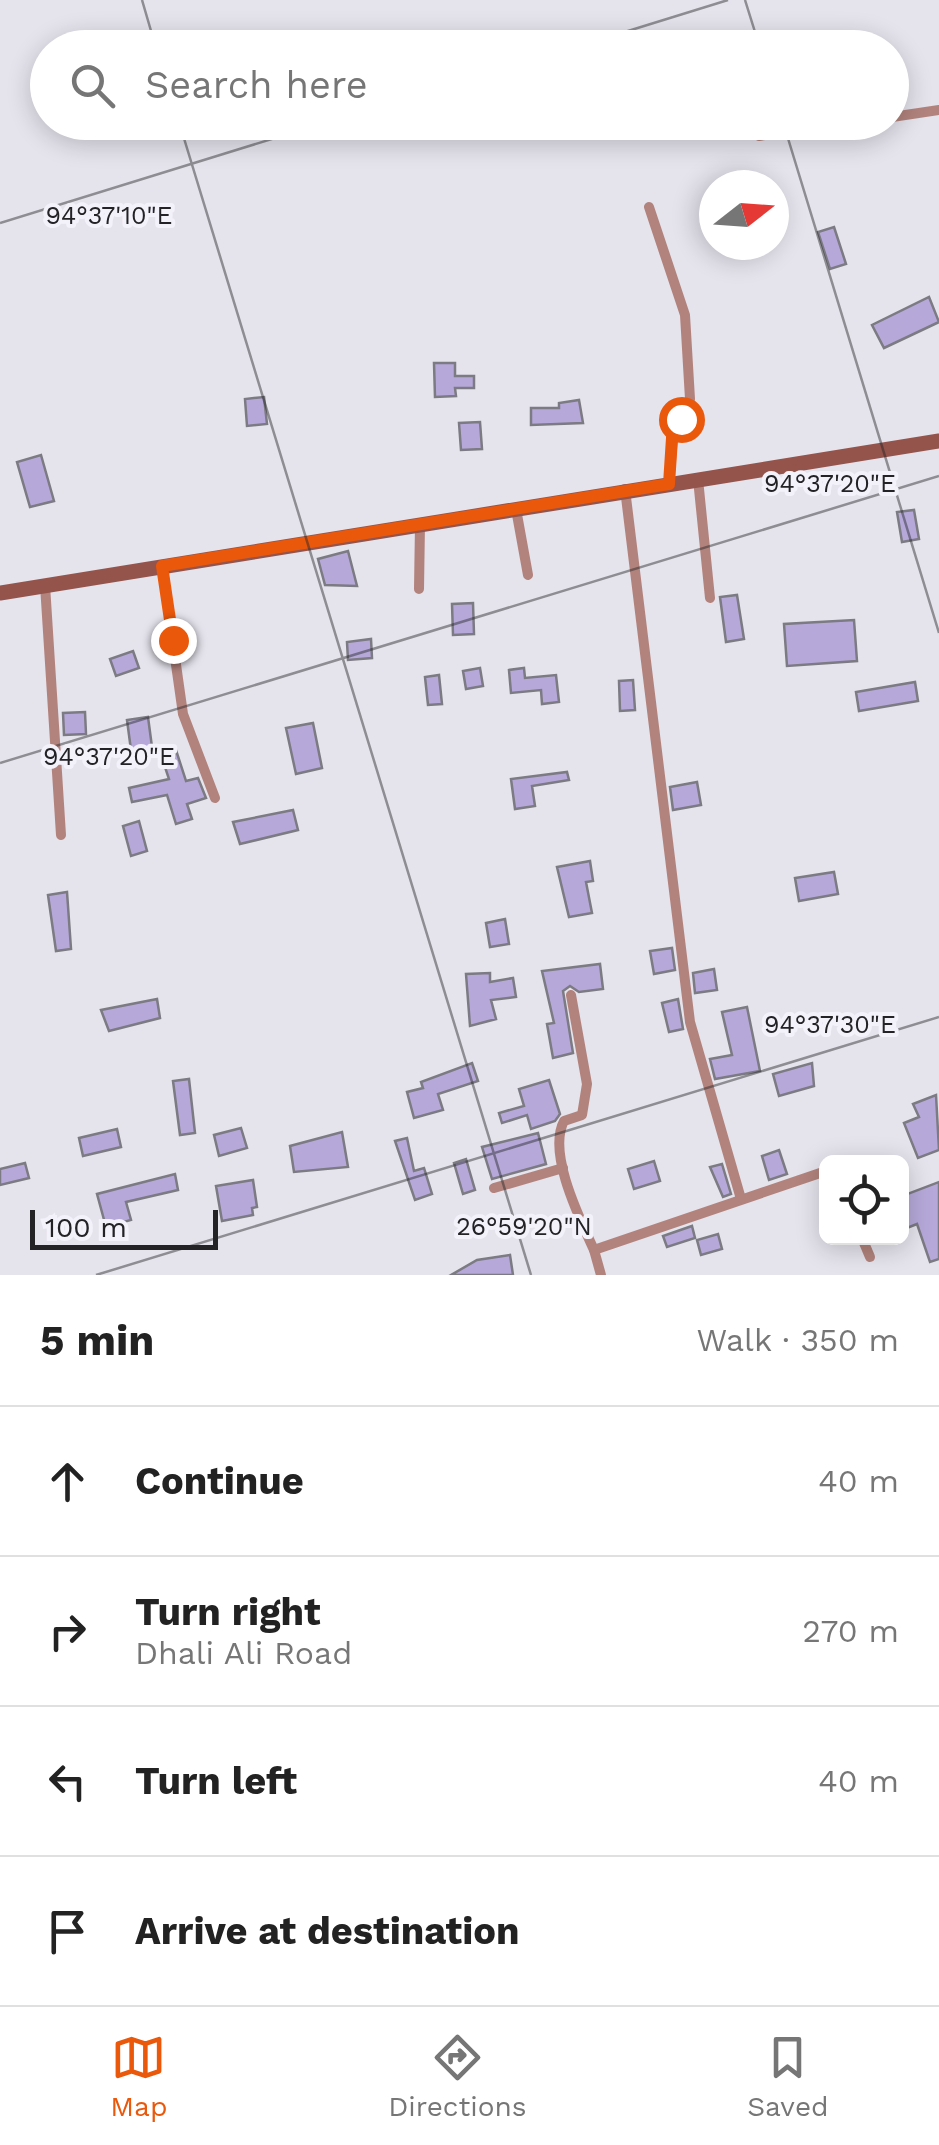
<!DOCTYPE html>
<meta charset="utf-8">
<style>
body{margin:0;font-family:"Work Sans",sans-serif;background:#f6f6f6;color:#222}
.controls{position:absolute;right:30px;bottom:30px;display:grid;overflow:hidden;border-radius:15px;box-shadow:0 5px 25px #0003}
.controls button{width:90px;height:90px;display:grid;place-items:center;padding:0;border:0;border-bottom:2px solid #e0e0e0;background:#fff;color:#222;font:50px sans-serif}
.compass{position:absolute;left:699px;top:170px;width:90px;height:90px;border-radius:50%;background:#fff;box-shadow:0 5px 25px #0003;rotate:73deg}
.scale{position:absolute;left:30px;bottom:25px;width:188px;box-sizing:border-box;padding-left:10px;border:5px solid #232326;border-top:0;font-size:28px;line-height:35px;white-space:nowrap;color:#232326;-webkit-text-stroke:8px #f3f1fa;paint-order:stroke}
.stop{position:absolute;width:30px;height:30px;margin:-22px;border:8px solid #ea580c;border-radius:50%;background:#fff}
.stop.end{background:#ea580c;border-color:#fff;box-shadow:0 2px 10px #0008}
.list{margin:0;padding:0;list-style:none}
h2{display:flex;justify-content:space-between;align-items:center;height:130px;margin:0;padding:0 40px;font-size:42px}
h2 small{font-size:32px;font-weight:400;color:#767676}
.list li{display:grid;grid-template-columns:65px 1fr auto;gap:30px;align-items:center;box-sizing:border-box;height:150px;padding:0 40px;border-top:2px solid #e0e0e0}
.list b{display:block;font-size:38px;white-space:nowrap}
.list p{margin:0;font-size:32px;white-space:nowrap;color:#767676}
.list em{font-size:32px;font-style:normal;color:#767676}
.icon{flex:none;width:55px;height:55px;fill:none;stroke:currentColor;stroke-width:2;stroke-linecap:round;stroke-linejoin:round}
.map{position:relative;flex:none;width:939px;height:1275px;overflow:hidden}
.search{position:absolute;background:#fff;box-shadow:0 5px 25px #0003;left:30px;right:30px;top:30px;height:110px;display:flex;align-items:center;gap:25px;box-sizing:border-box;padding:0 35px;border-radius:55px;color:#767676;font-size:38px}
.sheet{height:730px;background:#fff}
nav{display:flex;justify-content:space-around;align-items:center;box-sizing:border-box;height:140px;border-top:2px solid #e0e0e0;background:#fff;font-size:28px;color:#767676}
nav a{display:grid;justify-items:center;gap:5px}
nav .on{color:#ea580c}
.map>svg:first-child{display:block}
.building{fill:#b6a9da;stroke:#7c7a82;stroke-width:2.5}
.lines{fill:none;stroke-linecap:round;stroke-linejoin:round}
.street{stroke:#b2837d;stroke-width:10}
.secondary{stroke:#94534b;stroke-width:15}
.route{stroke:#ea580c;stroke-width:12}
.ticks{fill:none;stroke:#232326;stroke-width:2.5;stroke-opacity:0.45}
.ticks-label{font-size:25px;text-anchor:middle;fill:#232326;stroke:#f3f1fa;stroke-width:8;stroke-linejoin:round;paint-order:stroke}
</style>
<div class="map">
<svg width="939" height="1275" viewBox="0 0 939 1275">
<rect width="100%" height="100%" fill="#e5e3ec"/>
<g class="building">
<path d="M 834,227 L 846,264 L 830,269 L 818,232 Z"/>
<path d="M 929,297 L 939,322 L 884,348 L 872,325 Z"/>
<path d="M 434,363 L 455,363 L 455,376 L 474,376 L 474,388 L 455,388 L 456,396 L 435,397 Z"/>
<path d="M 264,397 L 267,424 L 247,426 L 245,399 Z"/>
<path d="M 579,400 L 583,423 L 531,425 L 531,408 L 559,408 L 559,403 Z"/>
<path d="M 480,422 L 482,449 L 461,450 L 459,423 Z"/>
<path d="M 41,455 L 54,501 L 30,507 L 17,462 Z"/>
<path d="M 914,510 L 919,539 L 902,542 L 897,512 Z"/>
<path d="M 348,551 L 357,586 L 325,585 L 318,559 Z"/>
<path d="M 737,595 L 744,639 L 726,642 L 720,597 Z"/>
<path d="M 473,603 L 474,634 L 453,635 L 452,604 Z"/>
<path d="M 854,620 L 857,661 L 787,666 L 784,624 Z"/>
<path d="M 371,639 L 372,658 L 348,660 L 347,642 Z"/>
<path d="M 133,651 L 139,668 L 116,676 L 110,659 Z"/>
<path d="M 480,668 L 483,686 L 466,689 L 463,671 Z"/>
<path d="M 524,668 L 525,678 L 556,675 L 559,702 L 542,704 L 541,690 L 511,693 L 509,670 Z"/>
<path d="M 439,675 L 442,704 L 428,705 L 425,677 Z"/>
<path d="M 633,680 L 635,710 L 620,711 L 619,681 Z"/>
<path d="M 915,682 L 918,701 L 859,711 L 856,692 Z"/>
<path d="M 85,712 L 86,734 L 64,735 L 63,713 Z"/>
<path d="M 148,717 L 152,747 L 131,750 L 127,720 Z"/>
<path d="M 313,723 L 322,768 L 296,774 L 286,728 Z"/>
<path d="M 175,747 L 186,781 L 198,778 L 206,798 L 187,804 L 192,819 L 176,824 L 167,795 L 132,802 L 129,788 L 169,779 L 160,752 Z"/>
<path d="M 567,772 L 569,780 L 532,786 L 535,806 L 515,809 L 511,779 Z"/>
<path d="M 697,782 L 701,805 L 673,810 L 670,787 Z"/>
<path d="M 293,810 L 298,830 L 240,844 L 233,822 Z"/>
<path d="M 139,821 L 147,851 L 131,856 L 123,826 Z"/>
<path d="M 590,861 L 593,881 L 586,882 L 592,913 L 569,917 L 557,867 Z"/>
<path d="M 834,872 L 838,894 L 799,901 L 795,878 Z"/>
<path d="M 67,892 L 71,949 L 56,951 L 48,895 Z"/>
<path d="M 505,919 L 509,944 L 490,947 L 486,923 Z"/>
<path d="M 672,948 L 675,970 L 654,974 L 650,951 Z"/>
<path d="M 600,964 L 603,989 L 579,992 L 570,986 L 563,991 L 573,1053 L 553,1058 L 547,1024 L 554,1023 L 542,971 Z"/>
<path d="M 714,969 L 717,990 L 695,993 L 693,973 Z"/>
<path d="M 490,973 L 490,982 L 513,978 L 516,997 L 491,1000 L 496,1019 L 470,1026 L 466,974 Z"/>
<path d="M 157,999 L 160,1018 L 109,1031 L 101,1010 Z"/>
<path d="M 678,999 L 683,1029 L 669,1032 L 662,1003 Z"/>
<path d="M 747,1007 L 760,1071 L 715,1079 L 710,1059 L 732,1055 L 722,1012 Z"/>
<path d="M 472,1063 L 478,1081 L 438,1094 L 443,1110 L 414,1118 L 407,1092 L 423,1088 L 421,1082 Z"/>
<path d="M 812,1063 L 814,1086 L 779,1096 L 773,1074 Z"/>
<path d="M 189,1079 L 195,1133 L 180,1135 L 173,1081 Z"/>
<path d="M 549,1080 L 560,1114 L 555,1121 L 531,1129 L 527,1115 L 502,1123 L 499,1113 L 524,1106 L 519,1089 Z"/>
<path d="M 936,1095 L 939,1150 L 918,1158 L 904,1123 L 919,1117 L 913,1104 Z"/>
<path d="M 241,1128 L 247,1148 L 219,1156 L 214,1135 Z"/>
<path d="M 117,1129 L 121,1147 L 83,1156 L 79,1138 Z"/>
<path d="M 342,1132 L 348,1167 L 294,1172 L 290,1146 Z"/>
<path d="M 538,1133 L 546,1164 L 492,1179 L 482,1147 Z"/>
<path d="M 407,1138 L 414,1171 L 424,1168 L 432,1194 L 415,1200 L 395,1141 Z"/>
<path d="M 779,1150 L 787,1174 L 769,1180 L 762,1156 Z"/>
<path d="M 466,1159 L 475,1190 L 463,1194 L 454,1163 Z"/>
<path d="M 654,1161 L 660,1181 L 634,1189 L 628,1169 Z"/>
<path d="M 25,1163 L 29,1178 L 0,1185 L 0,1169 Z"/>
<path d="M 722,1164 L 731,1194 L 723,1197 L 710,1167 Z"/>
<path d="M 175,1174 L 178,1190 L 126,1202 L 131,1220 L 106,1227 L 97,1194 Z"/>
<path d="M 253,1180 L 257,1207 L 252,1208 L 253,1215 L 222,1221 L 216,1186 Z"/>
<path d="M 939,1182 L 939,1259 L 930,1262 L 917,1224 L 902,1230 L 902,1196 Z"/>
<path d="M 692,1226 L 695,1238 L 667,1247 L 663,1236 Z"/>
<path d="M 718,1234 L 722,1249 L 701,1255 L 697,1240 Z"/>
<path d="M 510,1255 L 513,1275 L 451,1275 L 477,1260 Z"/>
</g>
<g class="lines">
<g class="street">
<path d="M 892,117 L 939,110"/>
<path d="M 759,136 L 851,122"/>
<path d="M 649,207 L 685,315 L 690,399 L 673,438 L 669,484"/>
<path d="M 698,479 L 710,598"/>
<path d="M 625,489 L 690,1022 L 741,1199"/>
<path d="M 516,509 L 528,575"/>
<path d="M 162,566 L 183,714 L 215,798"/>
<path d="M 45,585 L 61,835"/>
<path d="M 419,589 L 420,524"/>
<path d="M 571,995 L 587,1084 L 582,1115 L 564,1121 C 547,1153 580,1219 594,1250"/>
<path d="M 494,1188 L 563,1168"/>
<path d="M 862,1238 L 870,1257"/>
<path d="M 601,1275 L 594,1250 L 826,1171"/>
</g>
<path class="secondary" d="M 0,593 L 939,441"/>
</g>
<g class="lines">
<path class="route" d="M 173,640 L 162,566 L 669,484 L 672,438 L 681,419"/>
</g>
<path class="ticks" d="M 142,0 L 156,48M 745,0 L 760,48M 573,48 L 728,0M 179,122 L 531,1275M 783,122 L 939,633M 0,223 L 327,122M 0,763 L 939,476M 96,1275 L 939,1017"/>
<g class="ticks-label">
<text x="109" y="224">94°37'10"E</text>
<text x="830" y="492">94°37'20"E</text>
<text x="109" y="765">94°37'20"E</text>
<text x="830" y="1033">94°37'30"E</text>
<text x="524" y="1235">26°59'20"N</text>
</g>
</svg>
<div class="controls">
<button><svg class="icon" aria-label="locate" viewBox="0 0 24 24"><circle cx="12" cy="12" r="6"/><path d="M12 2v4M12 18v4M2 12h4M18 12h4"/></svg></button>
</div>
<svg class="compass" viewBox="-18 -18 36 36"><path d="M0-13l5 13h-10z" fill="#e53935"/><path d="M0 13l5-13h-10z" fill="#767676"/></svg>
<div class="scale">100 m</div>
<div class="stop" style="left:681px;top:419px"></div>
<div class="stop end" style="left:173px;top:640px"></div>
<div class="search"><svg class="icon" aria-label="search" viewBox="0 0 24 24"><circle cx="10" cy="10" r="6"/><path d="M15 15l6 6"/></svg>Search here</div>
</div>
<section class="sheet">
<h2>5 min<small>Walk · 350 m</small></h2>
<ul class="list">
<li><svg class="icon" aria-label="ahead" viewBox="0 0 24 24"><path d="M12 20V5M6 11l6-6 6 6"/></svg><div><b>Continue</b></div><em>40 m</em></li>
<li><svg class="icon" aria-label="right" viewBox="0 0 24 24"><path d="M7 20v-9h11M14 6l5 5-5 5"/></svg><div><b>Turn right</b><p>Dhali Ali Road</p></div><em>270 m</em></li>
<li><svg class="icon" aria-label="left" viewBox="0 0 24 24"><path d="M17 20v-9H6M10 6l-5 5 5 5"/></svg><div><b>Turn left</b></div><em>40 m</em></li>
<li><svg class="icon" aria-label="arrive" viewBox="0 0 24 24"><path d="M6 21V4h12l-3 4 3 4H6"/></svg><div><b>Arrive at destination</b></div></li>
</ul>
</section>
<nav>
<a class="on"><svg class="icon" aria-label="map" viewBox="0 0 24 24"><path d="M3 6l6-2 6 2 6-2v14l-6 2-6-2-6 2zM9 4v14M15 6v14"/></svg>Map</a>
<a><svg class="icon" aria-label="directions" viewBox="0 0 24 24"><path d="M12 3l9 9-9 9-9-9zM9 14v-3h6M13 9l2 2-2 2"/></svg>Directions</a>
<a><svg class="icon" aria-label="saved" viewBox="0 0 24 24"><path d="M7 4h10v16l-5-4-5 4z"/></svg>Saved</a>
</nav>
